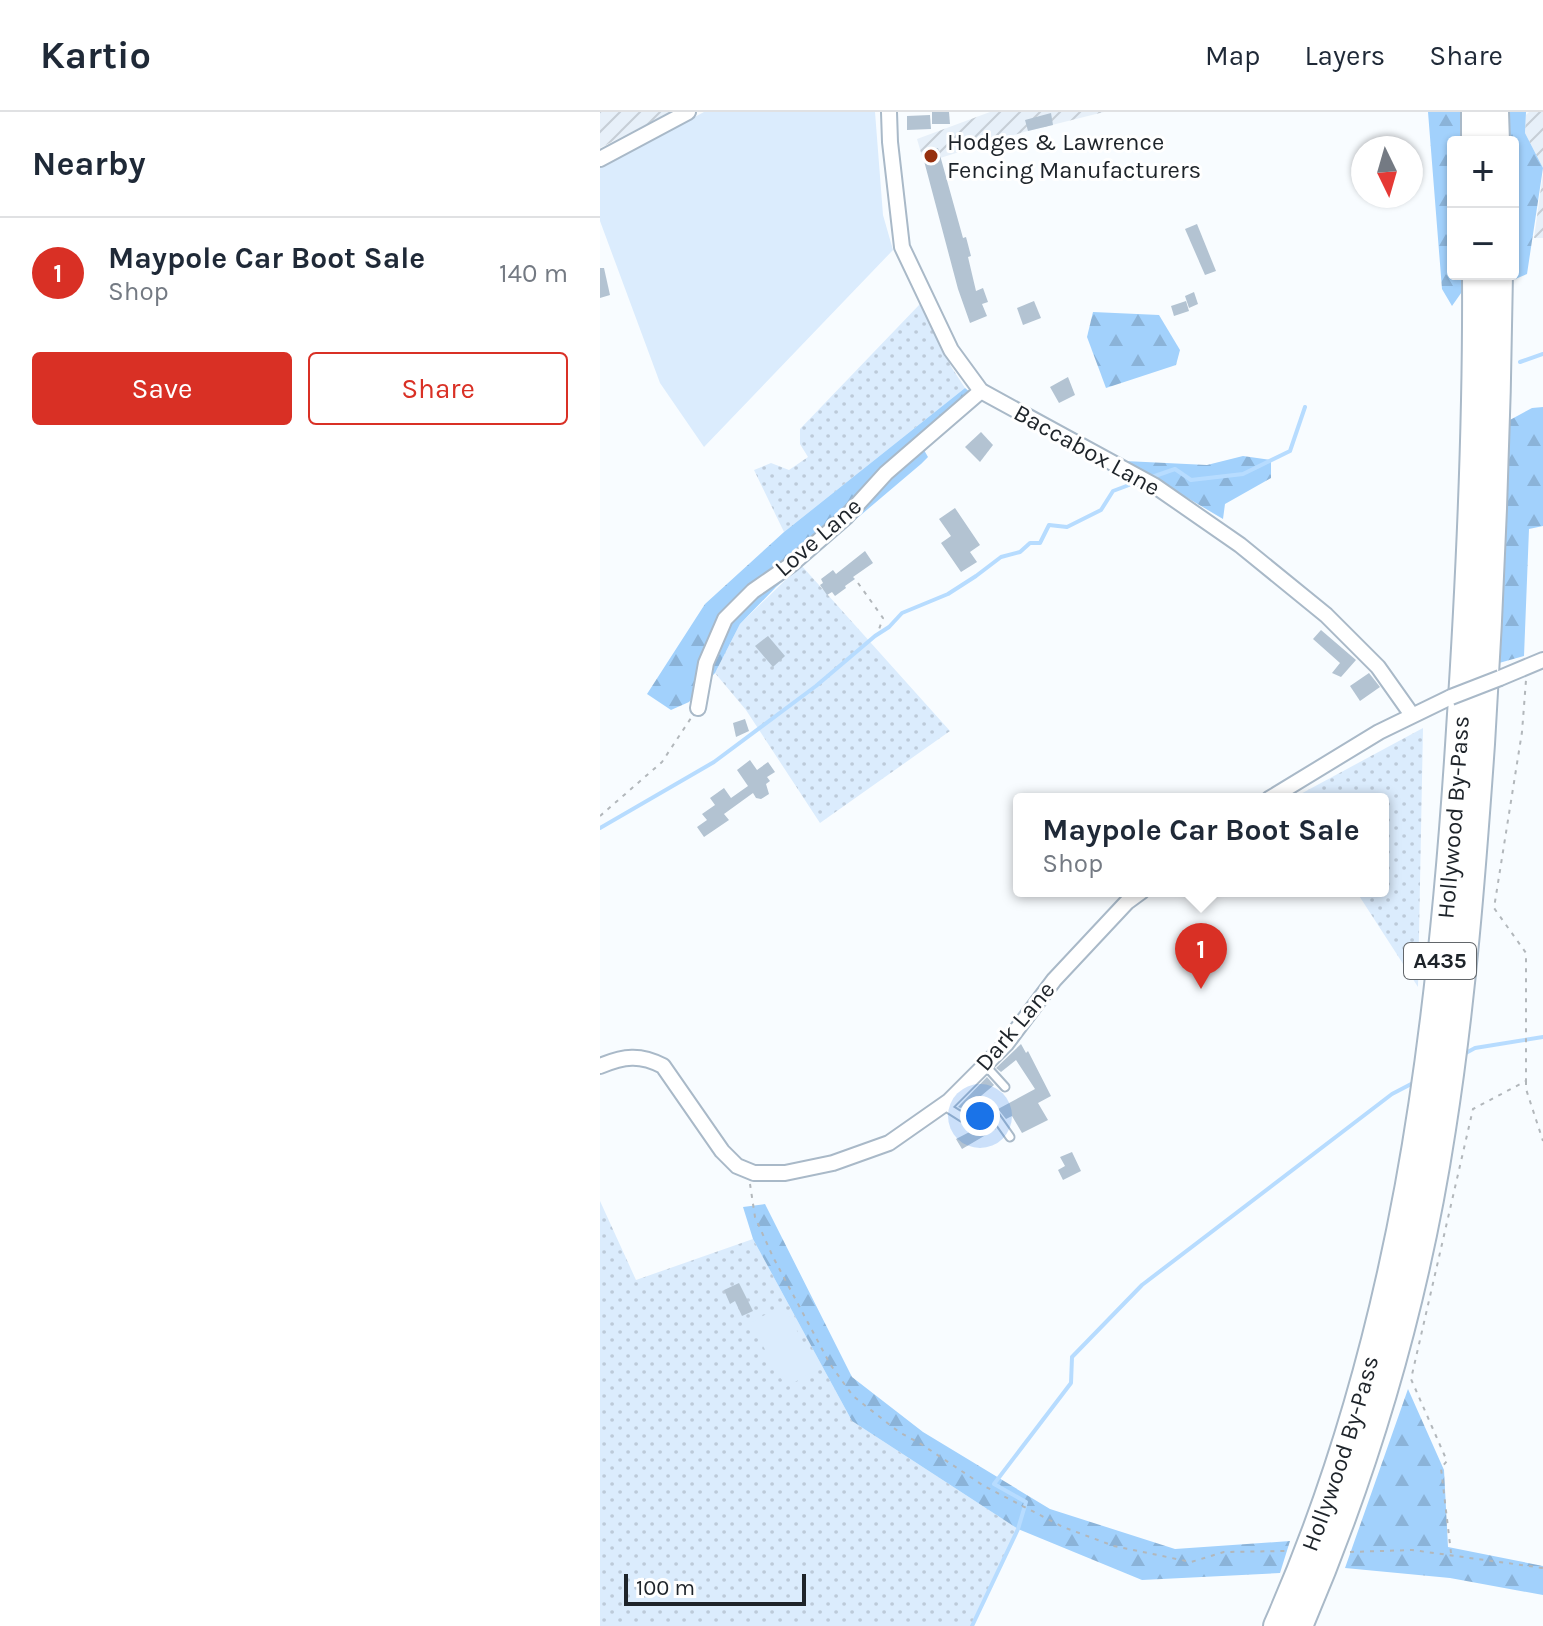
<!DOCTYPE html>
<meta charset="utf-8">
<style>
body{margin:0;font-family:Karla,sans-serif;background:#f6f6f7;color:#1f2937}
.controls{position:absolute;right:24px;top:24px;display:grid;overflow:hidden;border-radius:8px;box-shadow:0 2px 6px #0004}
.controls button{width:72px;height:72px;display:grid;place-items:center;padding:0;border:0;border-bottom:2px solid #e0e1e3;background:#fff;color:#1f2937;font:40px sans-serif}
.compass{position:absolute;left:751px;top:24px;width:72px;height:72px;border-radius:50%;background:#fff;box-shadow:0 2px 6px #0004;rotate:175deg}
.scale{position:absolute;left:24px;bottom:20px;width:182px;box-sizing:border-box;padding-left:8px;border:4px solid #1e242a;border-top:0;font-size:22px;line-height:28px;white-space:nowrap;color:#1e242a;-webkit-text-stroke:6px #fff;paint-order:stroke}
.you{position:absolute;left:380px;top:1004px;width:28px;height:28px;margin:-20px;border:6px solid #fff;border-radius:50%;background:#1a73e8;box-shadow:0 0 0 12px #1a73e833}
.badge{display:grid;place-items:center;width:52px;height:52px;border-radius:50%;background:#d93025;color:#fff;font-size:26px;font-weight:700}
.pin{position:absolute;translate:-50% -66px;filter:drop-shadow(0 2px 4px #0008)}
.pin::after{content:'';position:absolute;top:42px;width:28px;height:24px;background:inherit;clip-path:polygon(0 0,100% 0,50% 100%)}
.popup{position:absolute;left:413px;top:681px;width:376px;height:104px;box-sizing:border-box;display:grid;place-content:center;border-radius:8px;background:#fff;filter:drop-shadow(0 2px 6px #0005);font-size:26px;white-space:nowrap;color:#747a83}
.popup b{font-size:30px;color:#1f2937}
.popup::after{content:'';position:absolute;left:50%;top:100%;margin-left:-16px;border:16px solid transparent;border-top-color:#fff}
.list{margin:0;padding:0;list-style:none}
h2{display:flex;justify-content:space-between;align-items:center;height:104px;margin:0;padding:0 32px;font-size:34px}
h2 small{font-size:26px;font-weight:400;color:#747a83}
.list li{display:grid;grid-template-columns:52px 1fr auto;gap:24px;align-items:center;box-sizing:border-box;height:112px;padding:0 32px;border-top:2px solid #e0e1e3}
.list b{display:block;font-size:30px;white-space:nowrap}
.list p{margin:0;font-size:26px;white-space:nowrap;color:#747a83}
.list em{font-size:26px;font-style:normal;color:#747a83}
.actions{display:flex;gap:16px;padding:24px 32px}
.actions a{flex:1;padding:18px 0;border:2px solid #d93025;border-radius:8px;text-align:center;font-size:28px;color:#d93025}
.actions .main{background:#d93025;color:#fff}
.map{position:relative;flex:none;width:943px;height:1514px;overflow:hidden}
header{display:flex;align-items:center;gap:48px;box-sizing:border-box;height:112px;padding:0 40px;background:#fff;border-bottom:2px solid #e0e1e3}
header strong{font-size:38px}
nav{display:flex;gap:44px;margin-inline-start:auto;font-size:28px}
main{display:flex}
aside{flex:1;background:#fff}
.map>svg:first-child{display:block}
.industrial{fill:url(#industrial-furrows)}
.grass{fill:url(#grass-dots)}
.forest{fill:url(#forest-firs)}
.green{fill:#dbecfd}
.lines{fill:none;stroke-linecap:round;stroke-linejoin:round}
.stream{stroke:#b7dcff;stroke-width:4}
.building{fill:#b3c3d2}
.lane-casing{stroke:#a9b9c8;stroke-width:11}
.street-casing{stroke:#a9b9c8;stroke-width:18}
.highway-casing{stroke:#a9b9c8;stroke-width:30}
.path{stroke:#b2b7bb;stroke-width:2;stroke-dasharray:4 6;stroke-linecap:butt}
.lane{stroke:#fff;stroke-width:7}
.street{stroke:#fff;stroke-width:14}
.highway{stroke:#fff;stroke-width:26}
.street-bridge-casing{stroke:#a9b9c8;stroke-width:18;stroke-linecap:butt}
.street-bridge{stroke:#fff;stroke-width:14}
.poi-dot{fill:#97300e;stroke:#fff;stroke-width:3}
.labels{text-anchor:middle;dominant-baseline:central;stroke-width:6;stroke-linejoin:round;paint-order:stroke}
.shield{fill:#fff;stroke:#62666a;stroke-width:2}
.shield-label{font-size:22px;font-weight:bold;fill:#1e242a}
.poi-label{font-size:24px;fill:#1e242a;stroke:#fff;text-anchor:start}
.street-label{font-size:24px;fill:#1e242a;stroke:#fff}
</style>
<header>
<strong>Kartio</strong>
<nav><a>Map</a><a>Layers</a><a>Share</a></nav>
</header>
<main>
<aside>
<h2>Nearby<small></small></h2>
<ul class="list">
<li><span class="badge">1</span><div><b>Maypole Car Boot Sale</b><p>Shop</p></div><em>140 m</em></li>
</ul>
<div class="actions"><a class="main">Save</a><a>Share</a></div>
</aside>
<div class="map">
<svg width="943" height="1514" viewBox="0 0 943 1514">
<defs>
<pattern id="industrial-furrows" width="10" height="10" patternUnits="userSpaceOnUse" patternTransform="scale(2)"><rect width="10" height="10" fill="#e7f0f9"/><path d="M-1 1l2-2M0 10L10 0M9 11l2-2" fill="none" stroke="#c6ced6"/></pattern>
<pattern id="grass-dots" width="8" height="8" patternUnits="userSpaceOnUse" patternTransform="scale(2)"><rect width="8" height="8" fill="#dbecfd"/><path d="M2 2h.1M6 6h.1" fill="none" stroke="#bccad9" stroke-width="1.8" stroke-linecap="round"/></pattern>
<pattern id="forest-firs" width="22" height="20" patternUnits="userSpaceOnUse" patternTransform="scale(2)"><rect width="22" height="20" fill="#a2d1fc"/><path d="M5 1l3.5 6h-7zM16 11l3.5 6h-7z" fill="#8bb3d8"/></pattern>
</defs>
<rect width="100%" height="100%" fill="#f8fcff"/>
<g class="industrial">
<path d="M 0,0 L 71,0 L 0,36 Z"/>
<path d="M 390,0 L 504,0 L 424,20 L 324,51 L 317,27 Z"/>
<path d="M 929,0 L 943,0 L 943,56 L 925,21 L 926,3 Z"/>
<path d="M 943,61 L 943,126 L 934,126 Z"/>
</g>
<g class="grass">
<path d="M 320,192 L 352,256 L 365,276 L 184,420 L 154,358 L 171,351 L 189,358 L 208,345 L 200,332 L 200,317 Z"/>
<path d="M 201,453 L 350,619 L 220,711 L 146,598 L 115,561 L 140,512 Z"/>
<path d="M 823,616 L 818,875 L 756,779 L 783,779 L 783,687 L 696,687 L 695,685 Z"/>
<path d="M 0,1089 L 36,1168 L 153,1127 L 252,1309 L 418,1417 L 372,1514 L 0,1514 Z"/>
</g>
<g class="forest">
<path d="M 828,0 L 861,0 L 862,30 L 853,30 L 853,162 L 865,162 L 866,174 L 852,194 L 842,177 Z"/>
<path d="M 905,0 L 926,0 L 925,21 L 943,56 L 927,162 L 913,168 L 913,30 L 905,30 Z"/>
<path d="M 493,200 L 559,203 L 580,238 L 576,253 L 506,276 L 487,225 Z"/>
<path d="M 365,276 L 375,284 L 320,331 L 328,345 L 321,352 L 176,475 L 140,512 L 115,561 L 89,590 L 71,598 L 47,582 L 105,492 L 184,420 Z"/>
<path d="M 943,295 L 943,414 L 929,417 L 924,544 L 899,551 L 908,309 L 932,296 Z"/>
<path d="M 643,344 L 671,348 L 671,366 L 625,392 L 623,407 L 525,349 L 607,353 Z"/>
<path d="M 165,1092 L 252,1265 L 323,1320 L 450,1397 L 575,1437 L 690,1429 L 680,1461 L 542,1468 L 418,1417 L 252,1309 L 153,1127 L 143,1095 Z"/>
<path d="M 808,1277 L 844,1358 L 848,1435 L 943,1454 L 943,1483 L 850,1466 L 745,1456 Z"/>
</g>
<g class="green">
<path d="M 104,0 L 275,0 L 283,103 L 293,138 L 104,335 L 60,271 L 0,109 L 0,55 Z"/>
<path d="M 183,1193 L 218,1257 L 186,1275 L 150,1211 Z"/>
</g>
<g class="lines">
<g class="stream">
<path d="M 920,250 L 943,242"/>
<path d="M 549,366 L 575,357 L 591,368 L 643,362 L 690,339 L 705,295"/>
<path d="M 0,716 L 114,650 L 216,574 L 275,524 L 289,515 L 302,501 L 348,482 L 376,464 L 401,445 L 420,440 L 430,431 L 440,431 L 449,413 L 467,415 L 501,398 L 513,379 L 537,370"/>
<path d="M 864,942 L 875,936 L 943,925"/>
<path d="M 372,1514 L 418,1417 L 426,1390 L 394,1372 L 471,1271 L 472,1245 L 542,1173 L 792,982 L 815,970"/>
</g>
</g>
<g class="building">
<path d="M 332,0 L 349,0 L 350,12 L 332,12 Z"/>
<path d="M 451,1 L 453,13 L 428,19 L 425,8 Z"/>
<path d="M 330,3 L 331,17 L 307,18 L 307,4 Z"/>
<path d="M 338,36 L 363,126 L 366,125 L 371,144 L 368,145 L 376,179 L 383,176 L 388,190 L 382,192 L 387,204 L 370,211 L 358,177 L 323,45 L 323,41 Z"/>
<path d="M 597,112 L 616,159 L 605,163 L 585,117 Z"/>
<path d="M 0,156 L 4,156 L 10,183 L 0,186 Z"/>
<path d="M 594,180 L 598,192 L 589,196 L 585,184 Z"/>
<path d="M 434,189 L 441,206 L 423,213 L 417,196 Z"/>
<path d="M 586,189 L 589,199 L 574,204 L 571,194 Z"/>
<path d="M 468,265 L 475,283 L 459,291 L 450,275 Z"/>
<path d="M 381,320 L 393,333 L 380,350 L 365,335 Z"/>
<path d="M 355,396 L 380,433 L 370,440 L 377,450 L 361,460 L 341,431 L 351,424 L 339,407 Z"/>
<path d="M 265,439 L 273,451 L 253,465 L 255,467 L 245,474 L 246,476 L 235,484 L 232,480 L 227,483 L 220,473 L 223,471 L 221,467 L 233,458 L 236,462 Z"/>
<path d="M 721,518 L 756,548 L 741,565 L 732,561 L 740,551 L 713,527 Z"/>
<path d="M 168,524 L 185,544 L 173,555 L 155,534 Z"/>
<path d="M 769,561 L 780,575 L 760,589 L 750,574 Z"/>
<path d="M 145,607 L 149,619 L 136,625 L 133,611 Z"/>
<path d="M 150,648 L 157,658 L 168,650 L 175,660 L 167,665 L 170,669 L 166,672 L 169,682 L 161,687 L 156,686 L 153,681 L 124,702 L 129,708 L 104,725 L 97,715 L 107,708 L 102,702 L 115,693 L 110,686 L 124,676 L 131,686 L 148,674 L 137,658 Z"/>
<path d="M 421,932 L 426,941 L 428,939 L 451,984 L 438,991 L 448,1008 L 422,1021 L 412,1004 L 406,1007 L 398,997 L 435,977 L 416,948 L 401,960 L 396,956 Z"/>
<path d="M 387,965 L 394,973 L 369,994 L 366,991 L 361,996 L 358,995 Z"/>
<path d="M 388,1005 L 396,1017 L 362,1037 L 356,1027 L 381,1014 L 378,1010 Z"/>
<path d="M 472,1040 L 481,1059 L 463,1068 L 458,1058 L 465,1054 L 460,1045 Z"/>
<path d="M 139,1171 L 153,1199 L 142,1204 L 135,1189 L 130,1192 L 124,1178 Z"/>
</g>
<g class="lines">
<g class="lane-casing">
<g id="lane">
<path d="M 385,953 L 405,975"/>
<path d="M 343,993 L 362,1005 L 391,998 L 410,1025"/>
</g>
</g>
<g class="street-casing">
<g id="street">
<path d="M 289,0 L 290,30 L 302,135 L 351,238 L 381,279 L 555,374 L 640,433 L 726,503 L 778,555 L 812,603"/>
<path d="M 0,47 L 88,0"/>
<path d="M 900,566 L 943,548"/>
<path d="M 98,596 L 106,551 L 125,507 L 153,479 L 192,452 L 246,405 L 286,361 L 381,279"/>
<path d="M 669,687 L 779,620 L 851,585"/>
<path d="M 0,954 C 24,944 40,942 63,954 L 122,1039 L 137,1054 L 154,1061 L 185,1061 L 233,1051 L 289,1031 L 349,989 L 406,932 L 454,868 L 527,790 L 542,779"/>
</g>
</g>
<g class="highway-casing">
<g id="highway">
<path d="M 875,0 L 875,30"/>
<path d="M 895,0 L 896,30"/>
<path id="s1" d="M 677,1514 C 803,1230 841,925 860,618 C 870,466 877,314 876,162"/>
<path d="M 699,1514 C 767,1356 816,1187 842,1017 C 862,890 872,760 881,632 C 891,475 897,319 899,162"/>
</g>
</g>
<g class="path">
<path d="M 258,471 L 283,506 L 278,520"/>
<path d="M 0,704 L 62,650 L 91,606"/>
<path d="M 926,969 L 926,977 L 943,1029"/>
<path d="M 150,1072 L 155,1105 L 173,1145 L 230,1252 L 253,1284 L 299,1320 L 321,1332 L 384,1374 L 463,1415 L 514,1434 L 591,1450 L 624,1440 L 688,1439"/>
<path d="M 750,1440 L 812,1438 L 943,1456"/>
<path d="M 851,1441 L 841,1356 L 847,1349 L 811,1267 L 873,997 L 926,969 L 926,841 L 894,796 L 922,620 L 926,568"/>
</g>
<use href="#lane" class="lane"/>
<use href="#street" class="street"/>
<use href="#highway" class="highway"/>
<g class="street-bridge-casing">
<path id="street-bridge" d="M 851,585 L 900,566"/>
</g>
<use href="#street-bridge" class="street-bridge"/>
</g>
<circle class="poi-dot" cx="331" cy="44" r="8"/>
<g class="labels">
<rect class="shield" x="804" y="831" width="72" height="36" rx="6"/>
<g class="shield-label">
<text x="840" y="849">A435</text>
</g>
<g class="poi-label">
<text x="347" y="30">Hodges &amp; Lawrence<tspan x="347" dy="28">Fencing Manufacturers</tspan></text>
</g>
<g class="street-label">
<text transform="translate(487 338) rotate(29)">Baccabox Lane</text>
<text transform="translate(218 425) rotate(-41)">Love Lane</text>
<text stroke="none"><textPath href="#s1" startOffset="832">Hollywood By-Pass</textPath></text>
<text transform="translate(415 914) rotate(-50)">Dark Lane</text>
<text stroke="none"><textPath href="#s1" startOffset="184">Hollywood By-Pass</textPath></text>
</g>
</g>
</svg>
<div class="controls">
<button>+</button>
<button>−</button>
</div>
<svg class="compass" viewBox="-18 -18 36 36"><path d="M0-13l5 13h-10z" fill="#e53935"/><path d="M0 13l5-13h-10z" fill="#747a83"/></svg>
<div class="scale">100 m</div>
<div class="you"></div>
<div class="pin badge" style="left:601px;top:877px">1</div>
<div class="popup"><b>Maypole Car Boot Sale</b>Shop</div>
</div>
</main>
